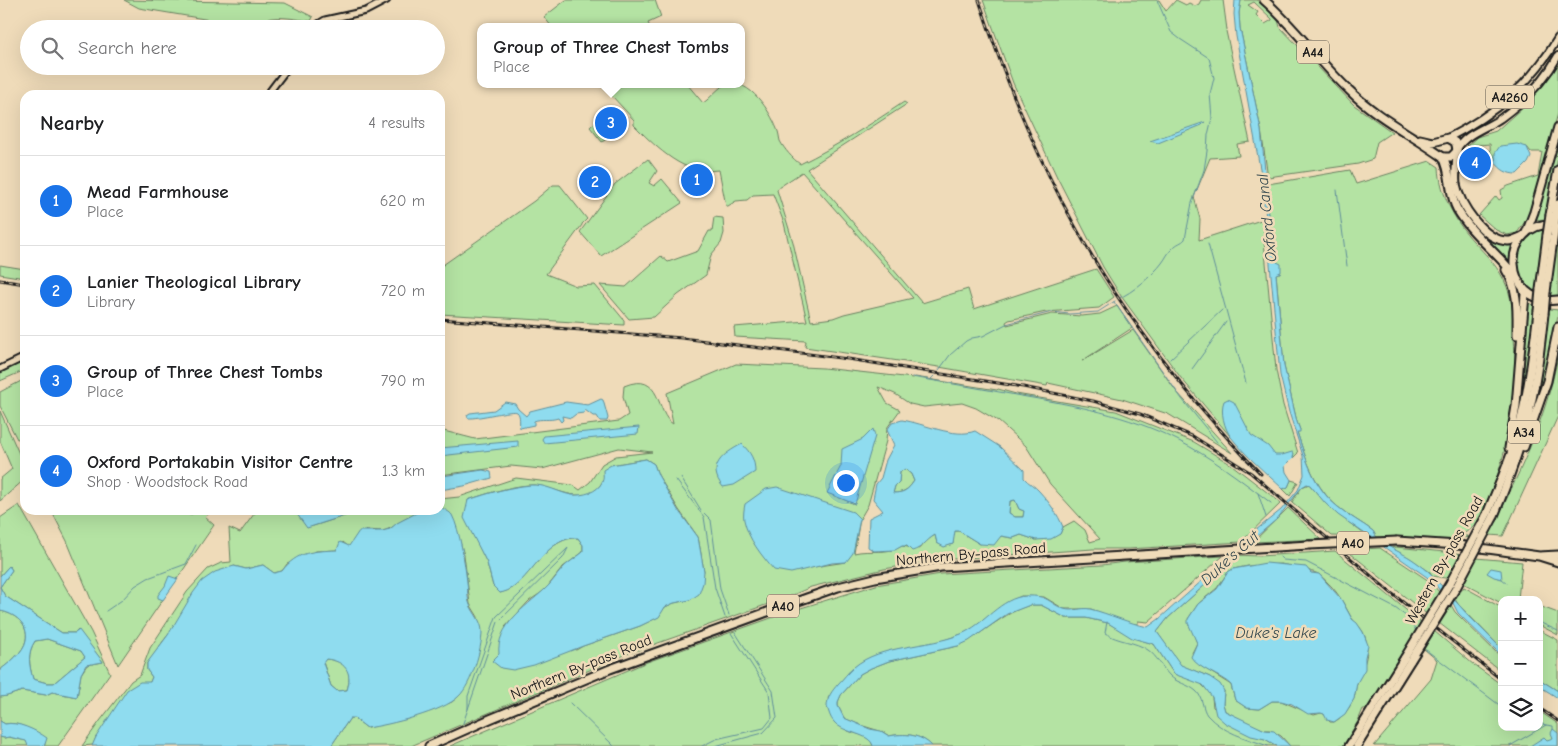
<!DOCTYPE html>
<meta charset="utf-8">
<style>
body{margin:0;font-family:"Comic Neue",sans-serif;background:#f6f6f6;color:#202124}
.controls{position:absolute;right:15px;bottom:15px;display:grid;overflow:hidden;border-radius:10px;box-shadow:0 5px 20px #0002}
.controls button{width:45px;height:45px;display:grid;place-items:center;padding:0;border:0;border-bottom:1px solid #e0e0e0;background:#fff;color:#202124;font:25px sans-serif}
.you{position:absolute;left:845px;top:482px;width:18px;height:18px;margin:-12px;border:4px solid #fff;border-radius:50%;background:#1a73e8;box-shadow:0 0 0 8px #1a73e833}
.badge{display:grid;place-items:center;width:32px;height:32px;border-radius:50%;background:#1a73e8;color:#fff;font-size:16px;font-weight:700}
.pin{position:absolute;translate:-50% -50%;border:2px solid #fff;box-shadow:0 1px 5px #0006}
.popup{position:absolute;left:477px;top:23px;width:268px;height:65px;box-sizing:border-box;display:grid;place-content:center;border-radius:10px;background:#fff;filter:drop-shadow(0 1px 4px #0005);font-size:16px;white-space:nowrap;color:#757577}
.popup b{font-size:19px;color:#202124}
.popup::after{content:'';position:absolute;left:50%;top:100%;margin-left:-10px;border:10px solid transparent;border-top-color:#fff}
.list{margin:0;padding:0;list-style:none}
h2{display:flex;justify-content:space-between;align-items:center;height:65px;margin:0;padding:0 20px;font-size:21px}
h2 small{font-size:16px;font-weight:400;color:#757577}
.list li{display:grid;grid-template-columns:32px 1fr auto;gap:15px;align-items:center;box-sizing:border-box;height:90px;padding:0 20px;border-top:1px solid #e0e0e0}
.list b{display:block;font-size:19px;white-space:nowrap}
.list p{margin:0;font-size:16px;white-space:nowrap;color:#757577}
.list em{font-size:16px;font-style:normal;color:#757577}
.icon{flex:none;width:28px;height:28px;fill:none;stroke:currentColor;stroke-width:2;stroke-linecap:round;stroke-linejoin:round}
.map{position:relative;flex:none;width:1558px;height:746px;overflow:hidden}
.search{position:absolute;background:#fff;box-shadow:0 5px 20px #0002;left:20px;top:20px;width:425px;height:55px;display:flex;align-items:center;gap:12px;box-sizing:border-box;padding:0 18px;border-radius:28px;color:#757577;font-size:19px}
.panel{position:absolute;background:#fff;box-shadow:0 5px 20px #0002;left:20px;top:90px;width:425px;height:425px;border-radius:15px}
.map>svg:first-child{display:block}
.green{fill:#b4e3a3;stroke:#688060;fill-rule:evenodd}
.water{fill:#8fdcef;stroke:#618f9b;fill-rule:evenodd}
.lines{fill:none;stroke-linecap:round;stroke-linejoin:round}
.stream{stroke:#618f9b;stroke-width:1}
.tertiary-casing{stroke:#1c1c1c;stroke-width:9}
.primary-casing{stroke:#1c1c1c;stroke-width:10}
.trunk-casing{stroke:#1c1c1c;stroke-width:11}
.tertiary{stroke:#efdbb9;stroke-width:5}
.primary{stroke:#efdbb9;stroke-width:6}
.trunk{stroke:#efdbb9;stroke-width:7}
.rail-casing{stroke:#1c1c1c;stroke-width:3}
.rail{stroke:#efdbb9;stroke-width:1;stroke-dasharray:4;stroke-linecap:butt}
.trunk-bridge-casing{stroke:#1c1c1c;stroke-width:11;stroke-linecap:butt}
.trunk-bridge{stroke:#efdbb9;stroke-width:7}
.labels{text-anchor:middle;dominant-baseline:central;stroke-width:5;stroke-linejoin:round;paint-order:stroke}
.shield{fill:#efdbb9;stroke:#5b554b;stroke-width:1}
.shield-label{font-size:14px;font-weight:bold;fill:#1c1c1c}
.street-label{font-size:15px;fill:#1c1c1c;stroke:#efdbb9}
.water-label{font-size:16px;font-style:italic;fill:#394c51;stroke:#efdbb9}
</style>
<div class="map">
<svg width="1558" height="746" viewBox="0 0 1558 746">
<rect width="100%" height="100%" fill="#efdbb9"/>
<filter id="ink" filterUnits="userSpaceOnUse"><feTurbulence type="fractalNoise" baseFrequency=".02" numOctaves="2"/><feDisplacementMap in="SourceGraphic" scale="10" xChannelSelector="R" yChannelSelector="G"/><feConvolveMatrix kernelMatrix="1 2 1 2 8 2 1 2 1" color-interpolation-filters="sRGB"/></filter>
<g filter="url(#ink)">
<g class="green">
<path d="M 124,0 L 285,3 L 313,17 L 311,21 C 292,19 267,12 252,27 L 139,8 Z"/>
<path d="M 566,0 L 655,0 L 661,17 L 648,23 L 650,27 L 552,27 L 544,17 Z"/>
<path d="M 983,0 L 1159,0 L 1166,11 L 1176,0 L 1186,5 L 1189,3 L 1195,6 L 1199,4 L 1201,0 L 1223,0 L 1227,30 L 1226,31 L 1250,142 L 1237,144 L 1239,156 L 1210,158 L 1194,197 L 1200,219 L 1199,240 L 1264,219 L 1264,241 L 1276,370 L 1283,405 L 1298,453 L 1293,458 L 1271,466 L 1230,436 L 1181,378 L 1121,296 L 1103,267 L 1057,177 L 1013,83 Z"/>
<path d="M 1241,0 L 1257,0 L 1277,17 L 1280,27 L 1354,105 L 1392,132 L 1377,142 L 1373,159 L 1358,164 L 1268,177 L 1261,130 L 1240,28 L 1239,13 ZM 1254,2 L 1272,19 L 1272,20 L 1265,24 L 1256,15 L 1258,12 L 1248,5 Z"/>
<path d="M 1558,61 L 1558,113 L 1530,214 L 1517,233 L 1507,235 L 1496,230 L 1479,215 L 1496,196 L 1499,200 L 1502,198 L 1501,190 L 1508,186 L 1538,176 L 1542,152 L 1531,152 L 1527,147 L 1495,157 L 1495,162 L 1491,166 L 1490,144 L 1467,146 L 1477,137 L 1496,131 L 1523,107 L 1552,72 Z"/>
<path d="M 601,84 L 687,84 L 703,103 C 711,98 719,86 727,84 C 750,79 770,111 777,129 C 779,133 779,137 780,141 C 784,149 793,159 800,164 C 837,146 871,124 904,102 L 907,104 L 807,169 L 922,303 L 968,289 L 974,309 L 1096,269 L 1114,297 L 1099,308 L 1046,312 L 1009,320 L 1006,322 L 1007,325 L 1052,314 L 1082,316 L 1100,314 L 1117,306 L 1132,328 L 1082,361 L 1133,330 L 1176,391 L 1232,453 L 1168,414 L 1122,399 L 1048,383 L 1047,386 L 939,367 L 805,347 L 806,341 L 735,337 L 734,327 L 807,321 L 784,223 L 773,194 L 753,195 L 747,200 L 736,201 L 728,206 L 726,206 L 719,170 C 715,170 711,171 708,171 C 680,172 652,143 634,125 L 634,120 ZM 802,172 L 913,298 L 844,314 L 833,318 L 811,321 L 793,242 L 777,190 L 778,188 Z"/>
<path d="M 611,107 L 620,122 L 621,129 L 602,142 L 590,127 Z"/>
<path d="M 1558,135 L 1558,156 L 1546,219 L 1533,220 Z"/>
<path d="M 648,159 L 657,171 L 649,183 L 654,186 L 662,179 L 682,203 L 601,256 L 580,232 L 615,184 Z"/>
<path d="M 1430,161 L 1439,167 C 1440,195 1455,221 1473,241 C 1486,255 1500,268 1507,287 C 1513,302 1513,319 1514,335 C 1517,391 1511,447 1488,499 C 1481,514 1479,527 1462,534 L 1471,538 C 1463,536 1456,540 1447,540 C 1424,540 1400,536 1376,537 L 1373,531 C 1362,523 1349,516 1338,507 C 1314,487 1306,459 1297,432 L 1300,430 L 1297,422 L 1284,366 L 1276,273 L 1280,273 L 1274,253 L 1266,202 L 1268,184 L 1350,170 L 1356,184 Z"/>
<path d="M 1450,167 L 1453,167 C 1453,179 1465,213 1473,223 C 1481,235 1499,247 1513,246 L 1510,253 L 1510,265 C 1492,247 1467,226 1457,202 C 1453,192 1452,179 1450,167 Z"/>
<path d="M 553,185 L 560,185 L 587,219 L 582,224 L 582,225 L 546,274 L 576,286 L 595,285 L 624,320 L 624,325 L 440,314 L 440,267 L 534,201 Z"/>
<path d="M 714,217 L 723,218 L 724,233 L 721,243 L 711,255 L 706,275 L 678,295 L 654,317 L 629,319 L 600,285 L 626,287 L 661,256 L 668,262 L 698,251 L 709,231 L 712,231 Z"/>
<path d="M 1544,229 L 1535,294 C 1506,279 1512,237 1544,229 Z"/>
<path d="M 1558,229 L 1558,297 L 1549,298 Z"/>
<path d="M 0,265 L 25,269 L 25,278 L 0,274 Z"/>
<path d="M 1527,302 L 1536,306 L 1531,350 L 1520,410 L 1517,409 Z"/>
<path d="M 1549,309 L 1558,310 L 1558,316 L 1549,362 L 1534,413 L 1532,412 Z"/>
<path d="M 1558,355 L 1558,416 L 1503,536 L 1489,535 C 1517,478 1547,418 1558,355 Z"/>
<path d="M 25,360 L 25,370 L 0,381 L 0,372 Z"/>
<path d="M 736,364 L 823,368 L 913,378 L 915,377 L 997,390 L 998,389 L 1016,394 L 1116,411 L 1151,425 L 1194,442 L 1232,465 L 1281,503 L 1241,542 L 1128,549 L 1093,549 L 938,560 L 884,569 L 811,587 L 788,597 L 627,654 L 411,746 L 331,746 L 350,718 L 354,718 L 367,728 L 407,719 L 452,702 L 460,695 L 472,671 L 479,651 L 478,617 L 470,604 L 464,555 L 455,525 L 451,514 L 440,507 L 440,499 L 459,497 L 516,478 L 573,485 L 580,490 L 590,482 L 602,464 L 616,456 L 652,452 L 619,448 L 542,469 L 511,466 L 440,475 L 440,430 L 475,439 L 619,421 L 628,415 L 623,397 L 624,386 C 663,370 655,414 673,424 L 667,393 ZM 878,387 L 895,394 L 910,404 L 924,407 L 962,403 L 976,408 L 998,421 L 1026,446 L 1050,484 L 1100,539 L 1090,542 L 1085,530 L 1074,521 L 1063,527 L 1060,534 L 1036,540 L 1021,535 L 1013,538 L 1001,536 L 980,544 L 959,531 L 954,531 L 953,544 L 944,546 L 937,543 L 935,535 L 927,540 L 920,549 L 902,546 C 887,555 870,549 854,553 L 860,519 L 868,505 L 886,441 L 887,428 L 900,410 L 887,403 ZM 646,459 L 654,464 L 658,475 L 679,510 L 698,537 L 704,571 L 690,600 L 674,603 L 665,607 L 658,617 L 640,626 L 583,646 L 576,650 L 505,627 L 529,601 L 545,590 L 563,567 L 583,552 L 583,545 L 578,538 C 551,536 535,569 517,584 C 513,589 506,591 500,593 L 493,586 L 487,563 L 472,532 L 468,500 C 485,494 517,484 535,485 C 554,487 581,505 598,488 C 604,482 607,472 611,465 ZM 836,476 L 855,504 L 828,493 ZM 777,508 L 846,562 L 813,567 Z"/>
<path d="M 25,379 L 25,437 L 17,439 L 0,406 L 0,392 Z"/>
<path d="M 0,411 L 25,467 L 25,479 L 0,501 L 0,479 L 12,469 L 0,441 Z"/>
<path d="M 905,469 L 911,474 L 914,481 C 908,490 903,493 893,493 L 895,486 L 899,482 L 900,472 Z"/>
<path d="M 1291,480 L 1298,482 L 1290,496 L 1283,489 L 1288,487 Z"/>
<path d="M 1309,484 L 1330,508 L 1368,537 L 1332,536 L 1292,502 L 1302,487 Z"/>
<path d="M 1015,500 L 1019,509 L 1024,511 L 1023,517 L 1015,517 L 1009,513 L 1010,501 Z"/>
<path d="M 19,505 L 91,632 L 110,673 L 58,746 L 44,746 L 45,744 L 42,735 C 30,730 18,721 5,724 L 0,721 L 0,697 L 7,696 L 22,691 L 46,695 L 52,692 L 77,697 L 81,674 L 87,665 L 103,662 L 78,630 L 75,633 L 62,633 L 5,596 L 0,587 L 12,570 L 9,566 L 0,576 L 0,518 Z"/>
<path d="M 1288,508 L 1321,539 L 1253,542 Z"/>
<path d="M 51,510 L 181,510 C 192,519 190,513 200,510 C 203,509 210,510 213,510 L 205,517 L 214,525 L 118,665 L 67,541 Z"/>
<path d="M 257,510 L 294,510 L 303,520 L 313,526 L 360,511 L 422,510 C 412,515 391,530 382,531 C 377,531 371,530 366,530 L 349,547 L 343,542 L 337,550 L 316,551 L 287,564 L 282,571 L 274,573 L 263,565 L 246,569 L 234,566 C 212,589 189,611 168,635 C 160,644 155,655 147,663 L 147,670 L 152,677 L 150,682 L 96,737 L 93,745 L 82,746 L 100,721 L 131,681 L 140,675 L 150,648 L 187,592 L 208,569 L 221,563 L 231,562 L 229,528 L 240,533 Z"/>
<path d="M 1396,547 L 1464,554 L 1451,579 L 1433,576 L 1430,572 L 1408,557 L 1390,548 Z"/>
<path d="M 1380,548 L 1429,581 L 1441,594 L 1428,615 L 1346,550 Z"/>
<path d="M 1335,551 L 1423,624 L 1405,652 L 1403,652 L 1369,709 L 1363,709 L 1358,721 L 1343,746 L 1290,746 L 1281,736 L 1270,730 L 1265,730 L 1250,724 L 1225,711 L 1223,704 L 1224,691 L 1210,677 L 1180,665 L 1157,632 L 1168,618 L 1234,559 L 1236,555 L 1259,556 ZM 1281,564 L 1301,568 L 1305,567 C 1310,573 1313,571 1318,574 C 1321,575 1325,580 1327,582 C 1338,592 1344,604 1351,617 C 1354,622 1360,626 1363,632 C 1372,650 1364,666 1357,683 C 1355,688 1356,694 1354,698 C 1350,708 1343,717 1334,722 L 1330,722 L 1324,714 L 1321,713 L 1314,715 L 1281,701 L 1272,701 L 1259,709 L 1247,708 L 1235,700 L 1231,685 L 1201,666 L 1192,653 L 1197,643 L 1188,619 L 1198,604 L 1217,588 L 1228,572 L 1233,569 L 1248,566 Z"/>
<path d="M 1223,556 L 1148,622 L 1138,621 L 1138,624 L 1132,624 L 1091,609 L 1064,609 L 1044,597 L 1021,596 L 1005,604 L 971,630 L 962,634 L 938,642 L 890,651 L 860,663 L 850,671 L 828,698 L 846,730 C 856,735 870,734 873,746 L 450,746 L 647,662 L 791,611 L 876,585 L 941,574 L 1102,565 L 1125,562 Z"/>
<path d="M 1476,558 L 1522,562 L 1518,599 L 1502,600 L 1501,603 L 1463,583 Z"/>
<path d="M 1464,587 L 1502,608 L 1502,649 L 1458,604 L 1455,599 Z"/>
<path d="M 1030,605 L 1041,605 L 1066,618 L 1086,618 L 1108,623 L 1137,639 L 1154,644 L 1174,674 L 1199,682 L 1210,693 L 1212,697 L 1213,707 L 1246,733 L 1265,739 L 1277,746 L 932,746 C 920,734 905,733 889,736 L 883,732 L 860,725 L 844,718 L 838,706 L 838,702 L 841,695 L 860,674 L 871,668 L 889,661 L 958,646 C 984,634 1002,613 1030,605 Z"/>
<path d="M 1451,605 L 1455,612 L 1502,658 L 1502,672 L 1439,623 Z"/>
<path d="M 1539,606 L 1558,613 L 1558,635 L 1539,625 Z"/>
<path d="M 0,611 C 14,613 29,624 26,640 C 24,652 9,663 0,670 Z"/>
<path d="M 1539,630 L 1558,640 L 1558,691 L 1539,679 Z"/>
<path d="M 1434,631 L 1474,665 L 1502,685 L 1502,727 L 1539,727 L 1539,711 L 1558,724 L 1558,746 L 1374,746 L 1431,679 L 1437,660 L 1424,649 Z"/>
<path d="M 47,639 L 81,651 L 85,657 L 54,683 L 47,683 L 33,679 C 29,665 27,653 35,641 Z"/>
<path d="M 326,659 C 346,661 353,671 347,690 L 337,691 L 331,686 L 323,662 Z"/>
<path d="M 0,737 L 4,738 L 9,737 L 27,741 L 28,746 L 0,746 Z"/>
</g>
<g class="water">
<path d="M 1235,0 L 1241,0 L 1239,13 L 1240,28 L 1261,130 L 1266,181 L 1268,192 L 1266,202 L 1274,253 L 1277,262 L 1281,264 L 1281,272 L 1276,274 L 1284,366 L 1297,422 L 1300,430 L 1300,432 L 1297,432 C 1306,459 1314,488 1338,507 C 1349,516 1362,523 1373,531 C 1379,543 1390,547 1401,553 C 1410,557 1419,564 1428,571 C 1433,575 1435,581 1441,585 L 1468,615 L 1502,649 L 1502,656 L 1458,613 L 1453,603 L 1440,591 L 1434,582 L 1338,515 L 1325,503 L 1310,485 L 1307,484 L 1302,487 L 1277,519 L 1236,554 L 1234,559 L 1168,618 L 1157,632 L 1181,665 L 1210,677 L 1220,684 L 1224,691 L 1223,704 L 1225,711 L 1265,730 L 1274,731 L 1290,746 L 1277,746 L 1265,739 L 1251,736 L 1225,723 L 1216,715 L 1212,697 L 1203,685 L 1174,674 L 1154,644 L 1132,638 L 1108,623 L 1086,618 L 1066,618 L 1041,605 L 1030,605 L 1007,614 L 969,641 L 958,646 L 889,661 L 871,668 L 860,674 L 841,695 L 838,702 L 838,706 L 844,718 L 870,729 L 881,731 L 889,736 C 905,733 920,734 932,746 L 873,746 C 870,733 844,734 834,722 C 830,718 829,712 827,707 C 827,697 832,691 838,684 C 843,679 848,672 854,667 C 881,644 928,648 961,634 C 984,625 1001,597 1026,596 C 1049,595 1047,602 1064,609 C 1073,612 1082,607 1090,609 C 1110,614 1128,623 1148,627 L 1159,619 L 1249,539 L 1251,534 L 1281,510 L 1298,490 L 1304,475 L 1303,456 L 1289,412 L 1280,375 L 1265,208 L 1262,196 L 1263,185 L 1236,36 L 1234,14 Z"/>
<path d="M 1205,122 L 1202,125 L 1158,143 L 1150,141 Z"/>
<path d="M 1517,144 L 1527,147 L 1531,157 L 1528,163 L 1517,174 C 1507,174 1501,170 1495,162 L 1495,153 L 1500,146 Z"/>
<path d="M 601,399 L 603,400 L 608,418 L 607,421 L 600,421 L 597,416 L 593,416 L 585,410 L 584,413 L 576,414 L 571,418 L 562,416 L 563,420 L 561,422 L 558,418 C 550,421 541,418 534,421 L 534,425 L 520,428 C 519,424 521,415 517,412 C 513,409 478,419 468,418 L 467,415 L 470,413 L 494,410 L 505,402 L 515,404 L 518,409 L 526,416 L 530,411 L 566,402 L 588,405 Z"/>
<path d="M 1228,399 L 1234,402 L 1251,435 L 1268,446 L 1275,455 L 1282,455 L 1292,452 L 1294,453 L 1293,458 L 1285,466 L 1286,472 L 1291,480 L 1288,487 L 1283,489 C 1266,473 1246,456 1231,437 C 1224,428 1220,411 1224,401 Z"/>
<path d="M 902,420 C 923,423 955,439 975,431 L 1000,447 L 1024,470 L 1024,478 C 1028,483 1035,486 1039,491 C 1049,502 1058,514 1063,527 L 1060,534 L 1051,539 L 1036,540 L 1021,535 L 1013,538 L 1001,536 L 994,545 L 980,544 L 959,531 L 955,531 L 953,544 L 944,547 L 937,543 L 935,535 C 925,541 923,548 912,551 L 907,546 L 902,546 L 895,550 L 874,551 L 868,547 L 869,518 L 883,511 L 873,499 L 876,484 L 881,478 L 886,460 L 894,445 L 887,430 L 892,423 ZM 905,469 L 911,474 L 914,481 C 908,490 904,493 893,493 L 895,486 L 899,482 L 900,472 ZM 1015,500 L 1019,509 L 1024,511 L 1023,517 L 1015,517 L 1009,513 L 1010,501 Z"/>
<path d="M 639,427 L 638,434 L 544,443 L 542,439 L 544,436 Z"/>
<path d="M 873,429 L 875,436 L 855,504 L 827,493 L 841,466 L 842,449 L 863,439 Z"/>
<path d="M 518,441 L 518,447 L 440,456 L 440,448 Z"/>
<path d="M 742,444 C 751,453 755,460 755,472 L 734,485 L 723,487 C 706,466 723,454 742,444 Z"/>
<path d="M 646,459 L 654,464 L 658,475 L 678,510 L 698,537 L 704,571 L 703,583 L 699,594 L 690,600 L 674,603 L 665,607 L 659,617 L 640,626 L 583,646 L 534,665 L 513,670 L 501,668 L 492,661 L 499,654 C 496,626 525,607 544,590 C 551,584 556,576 562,569 C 567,563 576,558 583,552 L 583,545 L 578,538 C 549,536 534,572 514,587 C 510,590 505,592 500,593 L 493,586 L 487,563 L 464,518 L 468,500 C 489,493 509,487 531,485 C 546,484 559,493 572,495 C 583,496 598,492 602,482 C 604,479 603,474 603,470 L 611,465 Z"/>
<path d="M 483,470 L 491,472 L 492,478 L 464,486 L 440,490 L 440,477 L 442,476 Z"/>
<path d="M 777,487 L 853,512 L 860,519 L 853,553 L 846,562 L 832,563 L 791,573 L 774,570 C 762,556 748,539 744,520 C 743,515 744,509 745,504 L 766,489 Z"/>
<path d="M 440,507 C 444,509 450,512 452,515 C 460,530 465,565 467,582 C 468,589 467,598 470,605 C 474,614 482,621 482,632 C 482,649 471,685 459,696 C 444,712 388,725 367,728 L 354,718 L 350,718 L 331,746 L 92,746 L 96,737 L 127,690 L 140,682 L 150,682 L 152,677 L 147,670 L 147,663 L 168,635 L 193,593 L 202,581 L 215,572 L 234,566 L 246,569 L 263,565 L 274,573 L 282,571 C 297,551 314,551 337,550 L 340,542 L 349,546 L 359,531 L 382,531 L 390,529 L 397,523 L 422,510 L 440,510 ZM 326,659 C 345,661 353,672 347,690 L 337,691 L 331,686 L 323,663 Z"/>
<path d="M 294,510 L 374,510 L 360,511 L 307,528 Z"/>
<path d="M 1266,563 L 1306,567 L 1311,573 L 1319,574 L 1341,599 L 1352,619 L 1357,623 L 1363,632 L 1368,645 L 1365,657 L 1365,669 L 1357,683 L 1354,699 L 1345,714 L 1334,722 L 1327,720 L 1324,714 L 1321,713 L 1308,714 L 1292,704 L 1281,701 L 1272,701 L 1259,709 L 1247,708 L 1235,700 L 1231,685 C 1221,675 1198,669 1191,657 L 1197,643 L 1188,623 L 1188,619 L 1198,604 L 1217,589 L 1228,572 L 1233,569 Z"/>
<path d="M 9,566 L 12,570 L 0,587 L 5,596 L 62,633 L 75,633 L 79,630 L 103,662 L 86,665 L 81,674 L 77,697 L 52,692 L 46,695 L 22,691 L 7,696 L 0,697 L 0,670 C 9,663 24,652 26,640 C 29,624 14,613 0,611 L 0,576 ZM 47,639 L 81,651 L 85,657 L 54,683 L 47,683 L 33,679 C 29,665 27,653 35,641 Z"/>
<path d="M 1491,568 L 1501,570 L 1502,579 L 1494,577 L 1487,573 Z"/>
<path d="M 169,576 L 178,579 L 163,600 L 158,598 L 158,595 L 165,586 Z"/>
<path d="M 1539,679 L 1558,691 L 1558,698 L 1539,686 Z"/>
<path d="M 0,721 L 5,724 C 17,721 36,730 47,738 L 45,744 L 44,746 L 28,746 L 26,741 L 9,737 L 4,738 L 0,737 Z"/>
<path d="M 1553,729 L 1558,733 L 1558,746 L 1530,746 L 1544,737 L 1547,740 L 1553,738 L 1551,733 Z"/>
</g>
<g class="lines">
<g class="stream">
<path d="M 1337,190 L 1347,266"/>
<path d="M 1208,244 L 1246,383"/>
<path d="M 1119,298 C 1131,294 1154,274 1162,263 C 1166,258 1168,252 1173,248 C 1177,243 1182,243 1185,239 L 1192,203 L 1204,170 L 1207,151 L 1208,135 L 1212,118 L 1210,94 L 1214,78 L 1209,58 L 1180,39 L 1171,32 L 1157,0"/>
<path d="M 1114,302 L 1182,399 L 1217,442"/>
<path d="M 1170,359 L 1222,310"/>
<path d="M 1192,369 L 1226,322"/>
<path d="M 939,370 L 950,355 L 966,341 L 972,338 L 983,336 L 1006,324 L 1052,312 L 1069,314 L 1098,312 L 1115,301"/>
<path d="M 912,377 C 948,383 984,389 1021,396 C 1074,405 1128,415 1177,440 C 1211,457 1241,480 1271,503"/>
<path d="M 931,379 L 936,374"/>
<path d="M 681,478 L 701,510 L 711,520 L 720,589 L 729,615"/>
<path d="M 676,480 L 704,517 L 715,588 L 725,617"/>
<path d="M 1258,493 L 1266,517"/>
<path d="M 1280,557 L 1283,560 L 1306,562 L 1395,608 L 1410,619 L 1416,631"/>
<path d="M 1502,579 L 1507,583"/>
<path d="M 106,611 L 122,600 L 135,586 L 148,578 L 186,564 L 196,545"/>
<path d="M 1107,622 L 1105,633 C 1118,642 1135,641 1148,650 C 1157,656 1162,668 1170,676 C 1177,683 1188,684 1196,691 C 1203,697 1202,708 1207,715 C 1223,733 1246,738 1268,746"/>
<path d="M 1539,622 L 1558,631"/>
<path d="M 1426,650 L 1502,707"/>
<path d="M 570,703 L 614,746"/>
<path d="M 463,723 L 468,709 L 498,622 L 563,558 L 568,548 L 496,617 L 468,696 L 468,709"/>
<path d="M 1539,723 L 1546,725"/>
<path d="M 702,746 L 716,739 L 764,728 L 772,718 L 769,692 L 731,633"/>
<path d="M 715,746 L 763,733 L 777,718 L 773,691 L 735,632"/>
<path d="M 1510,746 L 1546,725 L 1553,726 L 1553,729"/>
</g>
<g class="tertiary-casing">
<g id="tertiary">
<path d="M 314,29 L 320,23 L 325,20 L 366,11 L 387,0"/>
<path d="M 267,95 L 289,66"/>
<path d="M 0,369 L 25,357"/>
</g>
</g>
<g class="primary-casing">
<g id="primary">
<path d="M 1446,139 C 1495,114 1530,85 1558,38"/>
<path d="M 1457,149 C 1466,133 1487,128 1501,118 C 1523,102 1545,80 1558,56"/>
</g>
</g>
<g class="trunk-casing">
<g id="trunk">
<path d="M 1264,0 C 1295,27 1319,62 1349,90 C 1376,117 1412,135 1443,157 L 1451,157 L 1457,151"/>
<path d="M 1420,139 L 1433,142 L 1448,138 L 1455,142 C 1460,152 1454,171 1456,184 C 1460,205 1484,241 1508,241 C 1513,241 1518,238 1523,236"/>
<path d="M 1443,157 C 1452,173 1448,193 1457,209 C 1472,235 1498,253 1516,277"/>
<path d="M 1556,213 L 1558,204"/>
<path d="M 1550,215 L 1558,170"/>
<path d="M 1554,224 C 1498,222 1502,307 1558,300"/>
<path d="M 1526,233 L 1534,212 L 1558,127"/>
<path d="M 1506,270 C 1519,290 1517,312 1517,335"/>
<path d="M 1540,290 L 1547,235"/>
<path d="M 1546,292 L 1554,233"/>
<path d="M 1524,447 L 1547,381 L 1558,327"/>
<path d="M 1509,448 L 1516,406 L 1525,294 L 1523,288"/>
<path d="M 1487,514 C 1497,489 1508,465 1516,439 C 1528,397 1533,354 1538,311"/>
<path d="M 1493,518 C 1506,487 1518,456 1526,424 C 1536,388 1540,351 1544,314"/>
<path d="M 1397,541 L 1458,545 L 1539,556 L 1558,555"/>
<path d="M 1542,557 L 1558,562"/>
<path d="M 429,746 L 490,719 L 610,669 L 784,606 L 838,587 L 875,578 L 941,567 L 1309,545"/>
<path d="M 1349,746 L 1405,657"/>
<path d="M 1357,746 L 1411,660"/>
</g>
</g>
<use href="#tertiary" class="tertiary"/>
<use href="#primary" class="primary"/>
<use href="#trunk" class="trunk"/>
<g class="rail-casing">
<g id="rail">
<path d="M 979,0 C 1017,117 1069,232 1142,332 C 1178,382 1218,430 1261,474"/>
<path d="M 0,280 L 25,284"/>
<path d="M 440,319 L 682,338 L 848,359 L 1023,387 L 1093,401 L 1140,414 L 1194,437 L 1251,473 L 1390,592 L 1502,680"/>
<path d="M 1539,708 L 1558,721"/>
</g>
</g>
<use href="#rail" class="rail"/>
<g class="trunk-bridge-casing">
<g id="trunk-bridge">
<path d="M 1554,233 L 1556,213"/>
<path d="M 1547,235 L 1550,215"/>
<path d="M 1538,311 L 1540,290"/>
<path d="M 1544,314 L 1546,292"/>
<path d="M 1309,545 L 1397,541"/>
<path d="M 1405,657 L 1450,583 L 1487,514"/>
<path d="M 1411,660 L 1456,588 L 1493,518"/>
</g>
</g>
<use href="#trunk-bridge" class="trunk-bridge"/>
</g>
</g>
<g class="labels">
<g class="shield">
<rect x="1297" y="40.5" width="32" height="23" rx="4"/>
<rect x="1486" y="85.5" width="48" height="23" rx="4"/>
<rect x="1508" y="420.5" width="32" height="23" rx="4"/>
<rect x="1337" y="531.5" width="32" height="23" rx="4"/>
<rect x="767" y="594.5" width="32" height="23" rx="4"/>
</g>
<g class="shield-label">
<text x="1313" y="52">A44</text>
<text x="1510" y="97">A4260</text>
<text x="1524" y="432">A34</text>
<text x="1353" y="543">A40</text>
<text x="783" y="606">A40</text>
</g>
<g class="street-label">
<text transform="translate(971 554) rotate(-5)">Northern By-pass Road</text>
<text transform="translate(1444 560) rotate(-61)">Western By-pass Road</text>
<text transform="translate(581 667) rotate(-22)">Northern By-pass Road</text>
</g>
<g class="water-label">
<text transform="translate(1267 218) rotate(-96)">Oxford Canal</text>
<text transform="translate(1230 558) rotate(-42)">Duke's Cut</text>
<text x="1276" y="633">Duke's Lake</text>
</g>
</g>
</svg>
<div class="controls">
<button>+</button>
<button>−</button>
<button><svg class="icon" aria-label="layers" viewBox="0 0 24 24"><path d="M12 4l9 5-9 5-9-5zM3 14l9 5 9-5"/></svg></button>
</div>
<div class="you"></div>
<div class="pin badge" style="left:697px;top:180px">1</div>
<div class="pin badge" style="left:595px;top:182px">2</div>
<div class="pin badge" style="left:611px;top:123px">3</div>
<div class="popup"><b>Group of Three Chest Tombs</b>Place</div>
<div class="pin badge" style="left:1475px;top:163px">4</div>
<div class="search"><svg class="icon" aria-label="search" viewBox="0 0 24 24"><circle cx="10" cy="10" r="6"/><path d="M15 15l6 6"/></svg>Search here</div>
<section class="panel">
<h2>Nearby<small>4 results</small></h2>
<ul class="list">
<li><span class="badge">1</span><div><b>Mead Farmhouse</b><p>Place</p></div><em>620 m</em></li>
<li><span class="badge">2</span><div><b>Lanier Theological Library</b><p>Library</p></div><em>720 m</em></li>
<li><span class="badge">3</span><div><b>Group of Three Chest Tombs</b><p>Place</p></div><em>790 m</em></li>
<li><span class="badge">4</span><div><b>Oxford Portakabin Visitor Centre</b><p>Shop · Woodstock Road</p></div><em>1.3 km</em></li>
</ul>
</section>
</div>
